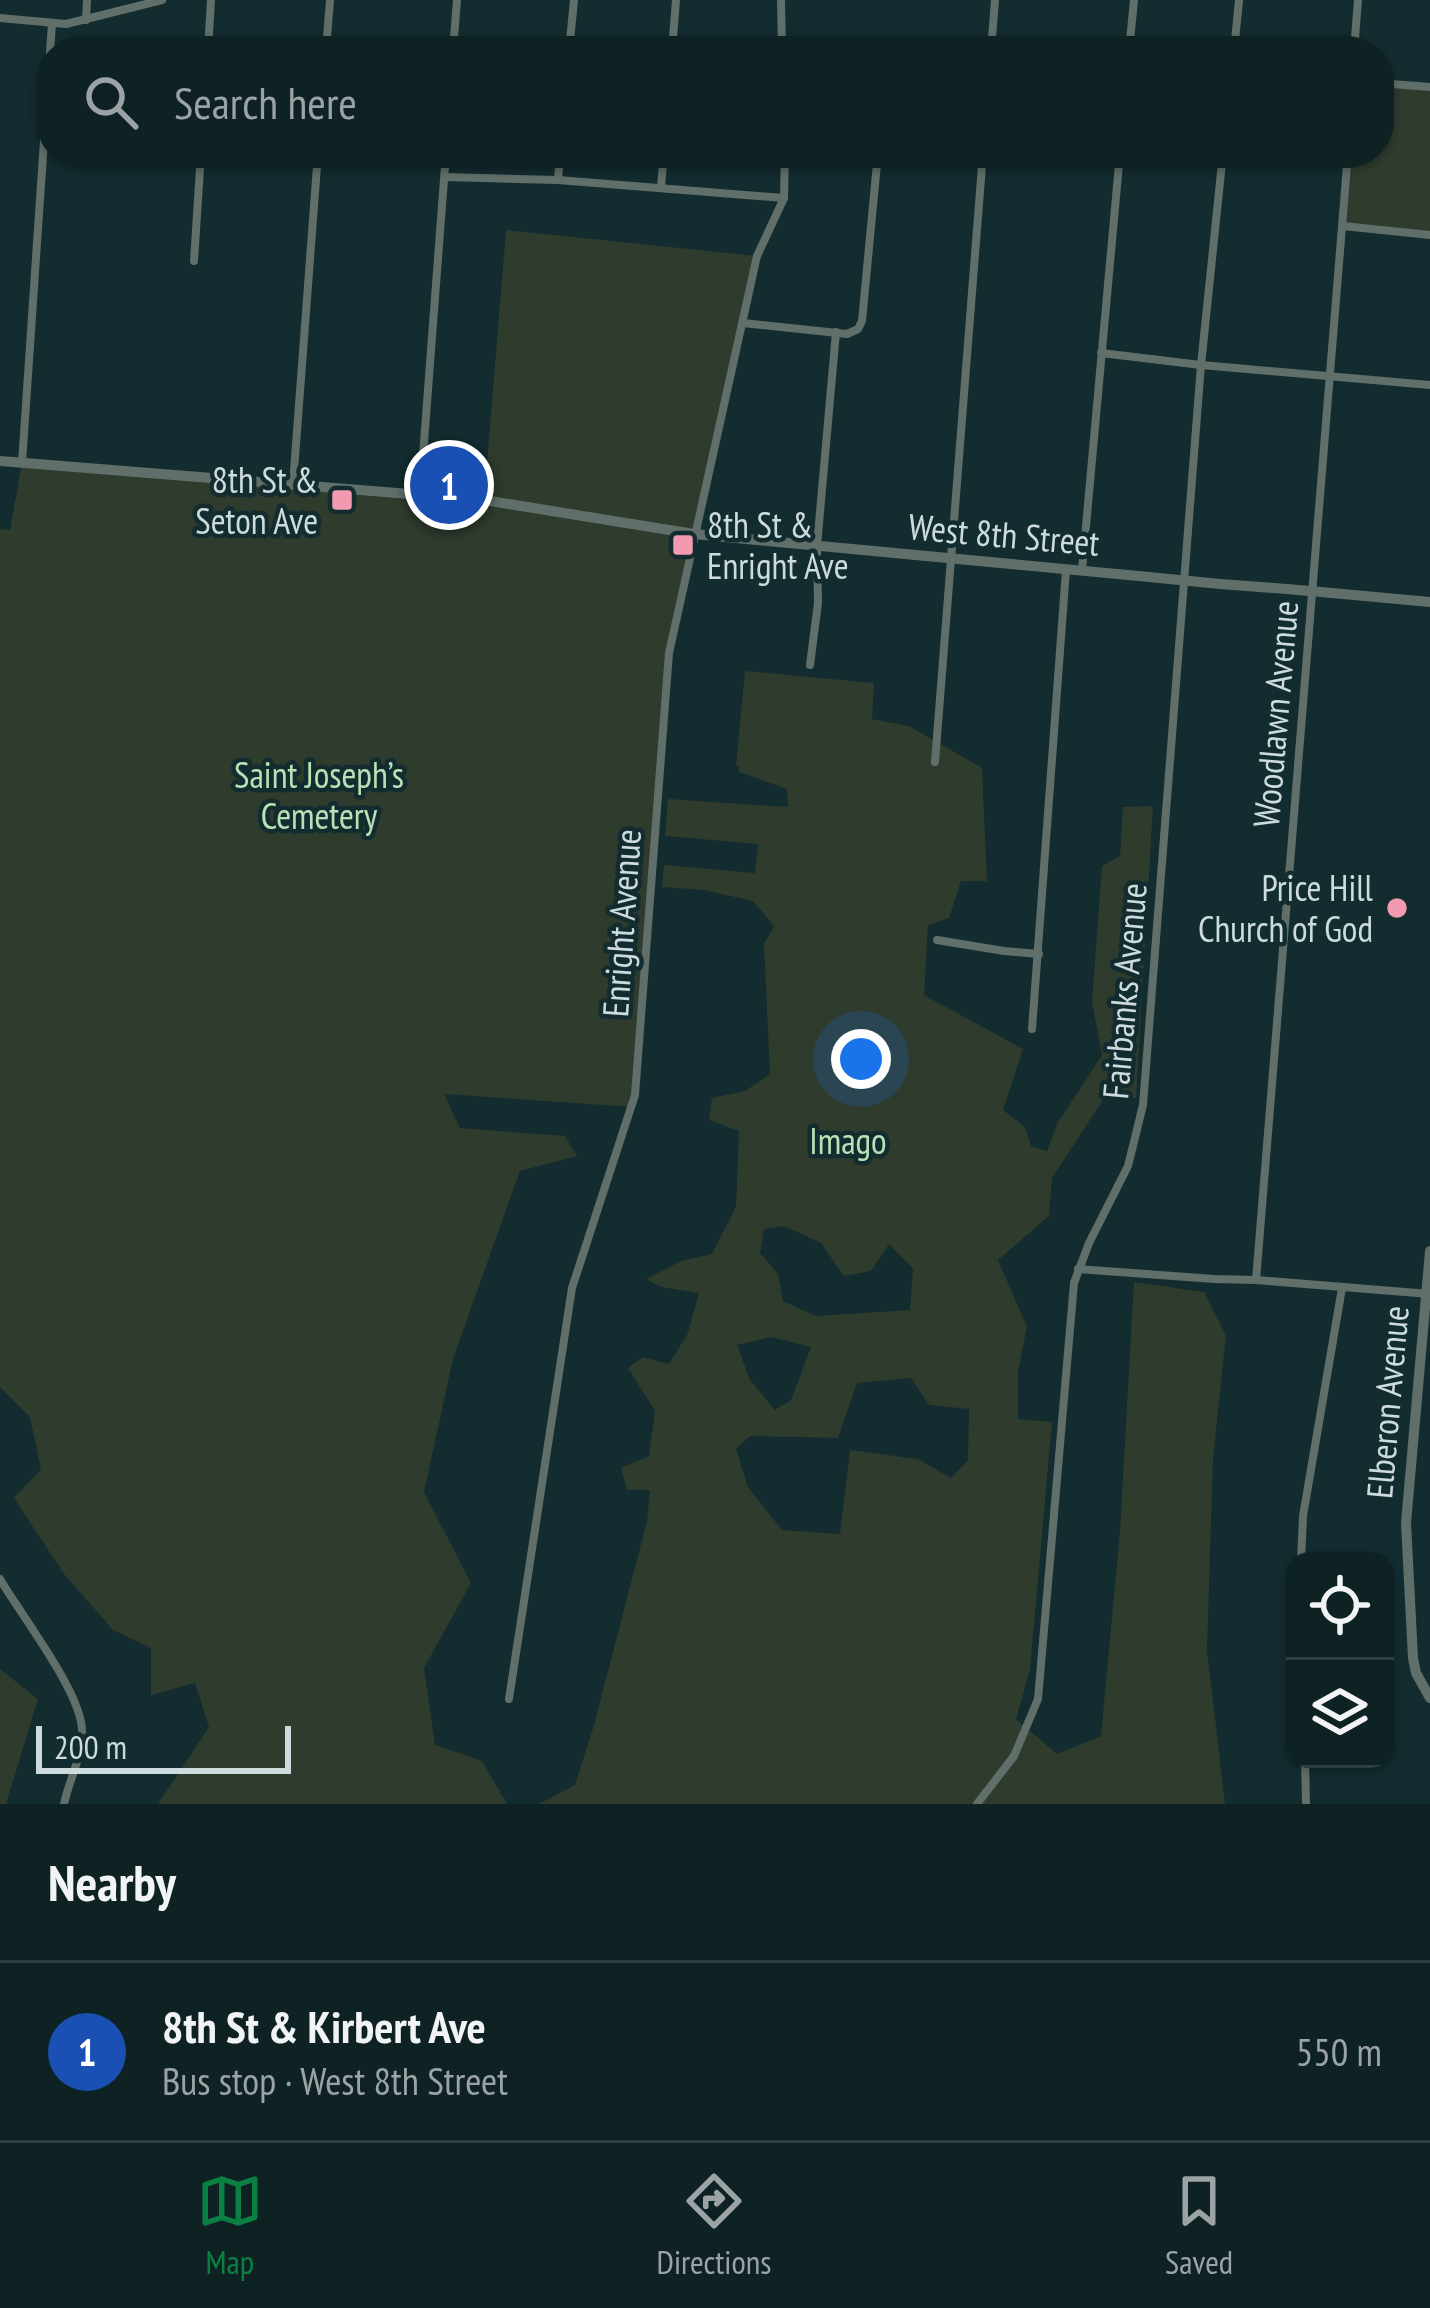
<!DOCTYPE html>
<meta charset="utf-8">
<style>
body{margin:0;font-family:"PT Sans Narrow",sans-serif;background:#1c2e30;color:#f1f3f6}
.controls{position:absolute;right:36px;bottom:36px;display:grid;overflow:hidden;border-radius:24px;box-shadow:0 3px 9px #0004}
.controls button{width:108px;height:108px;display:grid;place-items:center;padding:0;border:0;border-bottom:3px solid #2e3e41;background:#0e2123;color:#f1f3f6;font:60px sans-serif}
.scale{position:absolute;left:36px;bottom:30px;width:255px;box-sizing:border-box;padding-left:12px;border:6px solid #cddbdd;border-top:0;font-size:33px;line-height:42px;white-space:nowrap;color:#cddbdd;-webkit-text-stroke:9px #132c2f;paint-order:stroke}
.you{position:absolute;left:861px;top:1059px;width:42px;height:42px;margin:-30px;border:9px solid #fff;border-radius:50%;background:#1a73e8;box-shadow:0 0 0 18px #1a73e833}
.badge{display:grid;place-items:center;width:78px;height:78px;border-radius:50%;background:#0b8043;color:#fff;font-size:39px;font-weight:700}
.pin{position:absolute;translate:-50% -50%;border:6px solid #fff;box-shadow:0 3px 12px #0006}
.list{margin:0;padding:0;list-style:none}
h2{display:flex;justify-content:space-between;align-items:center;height:156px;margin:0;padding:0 48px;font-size:51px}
h2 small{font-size:39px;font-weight:400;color:#9ba3a6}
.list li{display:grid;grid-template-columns:78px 1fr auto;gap:36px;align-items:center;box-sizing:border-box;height:180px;padding:0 48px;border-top:3px solid #2e3e41}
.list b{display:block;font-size:45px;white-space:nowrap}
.list p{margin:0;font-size:39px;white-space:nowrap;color:#9ba3a6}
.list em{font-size:39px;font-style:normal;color:#9ba3a6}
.icon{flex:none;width:66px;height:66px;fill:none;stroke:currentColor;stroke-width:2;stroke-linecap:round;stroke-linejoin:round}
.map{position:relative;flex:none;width:1430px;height:1804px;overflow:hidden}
.search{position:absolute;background:#0e2123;box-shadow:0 3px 9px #0004;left:36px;right:36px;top:36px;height:132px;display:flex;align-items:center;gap:30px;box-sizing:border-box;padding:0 42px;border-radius:48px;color:#9ba3a6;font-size:45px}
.sheet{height:336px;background:#0e2123}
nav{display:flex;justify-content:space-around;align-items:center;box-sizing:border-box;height:168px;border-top:3px solid #2e3e41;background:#0e2123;font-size:33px;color:#9ba3a6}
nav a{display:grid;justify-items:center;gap:6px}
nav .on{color:#0b8043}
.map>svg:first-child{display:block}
.green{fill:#2e3b2d;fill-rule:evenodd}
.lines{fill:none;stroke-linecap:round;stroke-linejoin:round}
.minor{stroke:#606f6a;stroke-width:8}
.tertiary{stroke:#606f6a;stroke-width:10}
.tertiary-bridge{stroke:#606f6a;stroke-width:10}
.poi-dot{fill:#f29aaf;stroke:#132c2f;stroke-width:4.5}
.labels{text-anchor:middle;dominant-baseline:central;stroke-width:9;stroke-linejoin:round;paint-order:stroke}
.poi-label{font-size:36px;fill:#cddbdd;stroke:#132c2f;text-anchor:end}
.street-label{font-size:36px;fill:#cddbdd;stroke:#132c2f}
.park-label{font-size:36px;fill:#b8e1b5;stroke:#132c2f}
</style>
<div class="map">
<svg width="1430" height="1804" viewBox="0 0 1430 1804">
<rect width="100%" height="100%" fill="#132c2f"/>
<g class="green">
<path d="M 1379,83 L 1430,87 L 1430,235 L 1343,226 L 1348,153 L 1379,153 Z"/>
<path d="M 506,230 L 757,256 L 673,633 L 632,1107 L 444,1094 L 460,1128 L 565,1136 L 577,1156 L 520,1171 L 453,1359 L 424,1492 L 471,1583 L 424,1668 L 435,1745 L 482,1761 L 507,1804 L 158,1804 L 209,1727 L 195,1683 L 151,1695 L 151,1648 L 113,1630 L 64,1574 L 14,1498 L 41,1469 L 30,1417 L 0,1387 L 0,529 L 10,530 L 22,463 L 484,500 Z"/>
<path d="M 745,671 L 874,683 L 872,719 L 909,726 L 982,768 L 987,881 L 961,881 L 949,918 L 928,925 L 924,995 L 1023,1049 L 1003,1110 L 1025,1127 L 1031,1146 L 1047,1151 L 1057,1124 L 1102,1055 L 1092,1002 L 1102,866 L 1120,856 L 1123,807 L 1153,806 L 1136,1098 L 1103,1100 L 1052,1178 L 1049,1216 L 998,1260 L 1027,1327 L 1018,1371 L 1018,1419 L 1052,1422 L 1030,1670 L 1016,1719 L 1057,1754 L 1101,1736 L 1120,1531 L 1134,1282 L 1204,1292 L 1226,1335 L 1213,1459 L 1207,1650 L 1225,1804 L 539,1804 L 575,1785 L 594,1725 L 647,1521 L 650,1490 L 627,1490 L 621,1468 L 649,1456 L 655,1411 L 628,1368 L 643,1357 L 669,1364 L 688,1333 L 699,1293 L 661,1287 L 646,1279 L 681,1261 L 712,1254 L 736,1207 L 739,1131 L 709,1120 L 712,1098 L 745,1091 L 770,1074 L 764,944 L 774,926 L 753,901 L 704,890 L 662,887 L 664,865 L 755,873 L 758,844 L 665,836 L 668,799 L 788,807 L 787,789 L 739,772 L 739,766 L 736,765 ZM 784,1226 L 821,1243 L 844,1276 L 871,1271 L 889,1244 L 913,1269 L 910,1310 L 816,1316 L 783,1301 L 778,1274 L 760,1253 L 764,1229 ZM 771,1337 L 811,1347 L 791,1400 L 775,1410 L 750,1380 L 737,1345 ZM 911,1378 L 929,1405 L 969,1409 L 968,1460 L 951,1478 L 918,1459 L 850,1450 L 840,1534 L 782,1530 L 748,1487 L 736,1449 L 750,1436 L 838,1438 L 857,1383 Z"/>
<path d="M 0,1669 L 38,1699 L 6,1804 L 0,1804 Z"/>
</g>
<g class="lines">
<g class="minor">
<path d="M 781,0 L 782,51"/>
<path d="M 0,18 L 66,24 L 162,0"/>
<path d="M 86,20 L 87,0"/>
<path d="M 208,51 L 211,0"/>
<path d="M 326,51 L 330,0"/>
<path d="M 453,51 L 457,0"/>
<path d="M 569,51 L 574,0"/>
<path d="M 672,51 L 676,0"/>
<path d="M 991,51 L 995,0"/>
<path d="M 1129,51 L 1134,0"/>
<path d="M 1234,51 L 1239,0"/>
<path d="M 1354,51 L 1358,0"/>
<path d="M 1379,83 L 1430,87"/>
<path d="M 445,177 L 558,180 L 784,198"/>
<path d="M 558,180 L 560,153"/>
<path d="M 661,187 L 664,153"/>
<path d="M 1343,226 L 1430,235"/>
<path d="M 194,261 L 201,153"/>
<path d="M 742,323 L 847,334 L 858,329 L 862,321 L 878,153"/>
<path d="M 1101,353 L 1201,365 L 1430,385"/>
<path d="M 22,463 L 52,23"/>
<path d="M 293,484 L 318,153"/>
<path d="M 420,495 L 446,153"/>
<path d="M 1082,570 L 1120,153"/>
<path d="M 810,665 L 818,603 L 817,546 L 836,332"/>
<path d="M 935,762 L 983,153"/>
<path d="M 937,940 L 1004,951 L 1039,954"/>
<path d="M 1032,1029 L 1066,570"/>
<path d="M 1078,1269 L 1214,1279 L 1256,1280 L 1430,1294"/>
<path d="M 1256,1280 L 1348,153"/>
<path d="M 1301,1561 L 1303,1516 L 1342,1288"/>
<path d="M 0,1579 C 21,1615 81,1692 82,1730 C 83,1755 69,1780 64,1804"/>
<path d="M 509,1699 L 572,1288 L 635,1095 L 669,653 L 757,256 L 784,198 L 785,153"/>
<path d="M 1305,1759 L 1306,1804"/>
<path d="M 977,1804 L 1014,1756 L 1038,1699 L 1074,1283 L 1089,1243 L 1128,1166 L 1143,1105 L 1201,365 L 1223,153"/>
</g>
<g class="tertiary">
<path d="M 0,461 L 484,500 L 694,534 L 1149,577"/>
<path d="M 1220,584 L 1287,589"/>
<path d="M 1332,593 L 1430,602"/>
<path d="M 1430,1251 L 1406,1523 L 1413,1658 L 1416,1673 L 1430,1698"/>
</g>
<g class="tertiary-bridge">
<path d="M 1149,577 L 1220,584"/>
<path d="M 1287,589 L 1332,593"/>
</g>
</g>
<g class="poi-dot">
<rect x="330" y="488" width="24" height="24" rx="6"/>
<rect x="671" y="533" width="24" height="24" rx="6"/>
<circle cx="1397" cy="908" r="12"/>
</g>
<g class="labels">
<g class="poi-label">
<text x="318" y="479">8th St &amp;<tspan x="318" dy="41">Seton Ave</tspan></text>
<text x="707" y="524" text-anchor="start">8th St &amp;<tspan x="707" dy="41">Enright Ave</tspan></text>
<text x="1373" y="887">Price Hill<tspan x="1373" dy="41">Church of God</tspan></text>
</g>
<g class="street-label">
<text transform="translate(1004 534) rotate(5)">West 8th Street</text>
<text transform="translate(1275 714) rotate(-85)">Woodlawn Avenue</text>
<text transform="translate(621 923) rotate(-86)">Enright Avenue</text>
<text transform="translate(1124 991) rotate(-85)">Fairbanks Avenue</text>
<text transform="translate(1387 1402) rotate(-85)">Elberon Avenue</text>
</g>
<g class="park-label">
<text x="319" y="774">Saint Joseph’s<tspan x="319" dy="41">Cemetery</tspan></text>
<text x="848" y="1140">Imago</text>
</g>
</g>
</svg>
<div class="controls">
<button><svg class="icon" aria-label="locate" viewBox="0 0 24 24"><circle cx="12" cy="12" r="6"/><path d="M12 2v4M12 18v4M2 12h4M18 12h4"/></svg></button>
<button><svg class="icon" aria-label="layers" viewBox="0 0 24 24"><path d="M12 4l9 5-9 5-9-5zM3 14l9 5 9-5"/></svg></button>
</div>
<div class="scale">200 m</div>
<div class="you"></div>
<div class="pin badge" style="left:449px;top:485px;background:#1a4fb4">1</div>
<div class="search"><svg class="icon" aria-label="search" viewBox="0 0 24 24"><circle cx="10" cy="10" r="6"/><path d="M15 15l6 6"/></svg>Search here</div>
</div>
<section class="sheet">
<h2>Nearby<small></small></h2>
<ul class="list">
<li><span class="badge" style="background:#1a4fb4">1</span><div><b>8th St &amp; Kirbert Ave</b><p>Bus stop · West 8th Street</p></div><em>550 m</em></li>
</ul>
</section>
<nav>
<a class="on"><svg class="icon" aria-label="map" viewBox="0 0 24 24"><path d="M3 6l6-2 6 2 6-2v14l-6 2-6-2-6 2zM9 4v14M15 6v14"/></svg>Map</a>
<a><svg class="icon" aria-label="directions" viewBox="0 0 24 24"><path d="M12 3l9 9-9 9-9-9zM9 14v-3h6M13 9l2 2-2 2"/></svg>Directions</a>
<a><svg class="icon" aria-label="saved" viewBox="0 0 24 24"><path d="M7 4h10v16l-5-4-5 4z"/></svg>Saved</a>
</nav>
